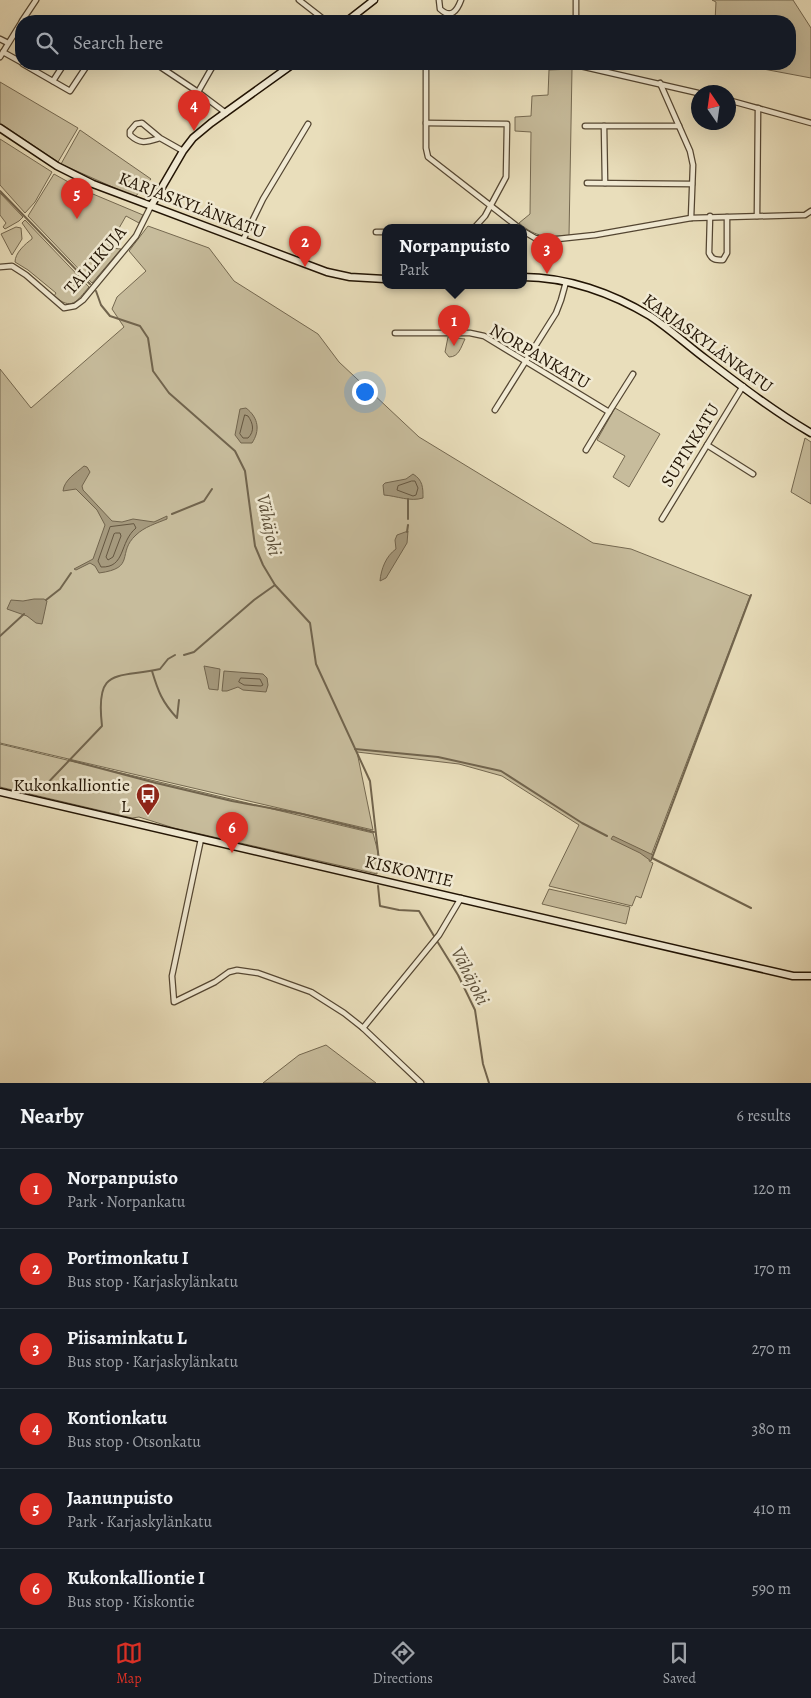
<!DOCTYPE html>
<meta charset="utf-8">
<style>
body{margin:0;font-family:Alegreya,serif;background:#20242c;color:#f1f3f6}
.compass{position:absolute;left:691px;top:85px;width:45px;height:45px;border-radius:50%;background:#171b24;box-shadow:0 5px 20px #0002;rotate:347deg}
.you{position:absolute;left:364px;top:391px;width:18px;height:18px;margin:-12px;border:4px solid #fff;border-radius:50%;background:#1a73e8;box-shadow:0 0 0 8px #1a73e833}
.badge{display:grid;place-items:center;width:32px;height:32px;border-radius:50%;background:#d93025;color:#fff;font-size:16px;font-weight:700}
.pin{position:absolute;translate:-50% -41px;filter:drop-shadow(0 1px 2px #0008)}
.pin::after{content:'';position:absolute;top:26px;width:18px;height:15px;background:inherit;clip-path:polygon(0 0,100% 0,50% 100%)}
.popup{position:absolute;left:382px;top:224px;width:145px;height:65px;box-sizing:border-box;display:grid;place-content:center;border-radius:10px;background:#171b24;filter:drop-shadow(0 1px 4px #0005);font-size:16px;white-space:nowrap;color:#9ea1a6}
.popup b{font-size:19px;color:#f1f3f6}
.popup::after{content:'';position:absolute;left:50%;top:100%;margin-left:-10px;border:10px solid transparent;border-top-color:#171b24}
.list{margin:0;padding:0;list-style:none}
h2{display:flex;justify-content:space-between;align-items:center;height:65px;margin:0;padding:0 20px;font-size:21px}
h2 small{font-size:16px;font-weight:400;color:#9ea1a6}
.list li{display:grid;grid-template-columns:32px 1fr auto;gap:15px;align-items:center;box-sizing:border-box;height:80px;padding:0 20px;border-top:1px solid #363941}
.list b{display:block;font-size:19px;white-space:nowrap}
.list p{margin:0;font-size:16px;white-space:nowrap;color:#9ea1a6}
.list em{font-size:16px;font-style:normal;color:#9ea1a6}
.icon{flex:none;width:28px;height:28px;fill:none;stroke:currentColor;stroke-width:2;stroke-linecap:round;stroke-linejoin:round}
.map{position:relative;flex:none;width:811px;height:1083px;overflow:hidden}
.search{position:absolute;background:#171b24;box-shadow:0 5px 20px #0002;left:15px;right:15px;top:15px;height:55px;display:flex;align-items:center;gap:12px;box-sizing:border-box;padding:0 18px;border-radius:20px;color:#9ea1a6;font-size:19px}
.sheet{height:545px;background:#171b24}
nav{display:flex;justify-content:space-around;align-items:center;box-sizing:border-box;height:70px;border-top:1px solid #363941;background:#171b24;font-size:14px;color:#9ea1a6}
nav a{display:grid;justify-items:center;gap:2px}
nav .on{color:#d93025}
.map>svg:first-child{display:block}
.green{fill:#c7bc9c;stroke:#746850}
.water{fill:#a5997d;stroke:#71644d}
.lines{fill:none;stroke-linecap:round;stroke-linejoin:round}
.shore{stroke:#645640;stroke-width:1}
.stream{stroke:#71644d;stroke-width:2}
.street-casing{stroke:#544632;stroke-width:7}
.secondary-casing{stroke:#221404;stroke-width:9}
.street{stroke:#f1ead3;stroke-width:4.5}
.secondary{stroke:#f1ead3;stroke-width:6}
.labels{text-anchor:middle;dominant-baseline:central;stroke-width:5;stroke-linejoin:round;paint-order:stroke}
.street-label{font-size:18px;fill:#221404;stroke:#f1ead3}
.poi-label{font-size:18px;fill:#221404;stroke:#f1ead3;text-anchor:end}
.water-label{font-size:19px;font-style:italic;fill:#5d503a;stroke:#f1ead3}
</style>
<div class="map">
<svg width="811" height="1083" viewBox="0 0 811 1083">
<rect width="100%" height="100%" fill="#e9debb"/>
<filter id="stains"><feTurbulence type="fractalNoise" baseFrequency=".004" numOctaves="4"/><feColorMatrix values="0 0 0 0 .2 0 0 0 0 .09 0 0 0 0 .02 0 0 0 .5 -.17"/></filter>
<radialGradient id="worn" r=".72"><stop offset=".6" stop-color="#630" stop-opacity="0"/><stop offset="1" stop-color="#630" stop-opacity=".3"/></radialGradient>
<g class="green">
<path d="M 712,0 L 793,0 L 811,28 L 811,78 L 742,65 L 741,64 L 790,64 L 790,21 L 715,21 L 716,2 Z"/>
<rect x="498" y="17" width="64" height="4"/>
<path d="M 572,69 L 569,236 C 546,236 538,239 519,223 L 530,214 L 531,132 L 515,131 L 515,117 L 531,116 L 532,96 L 548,95 L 549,70 Z"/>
<path d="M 0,82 L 78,128 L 58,162 L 0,123 Z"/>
<path d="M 80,130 L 151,179 L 135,197 L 61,164 Z"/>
<path d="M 0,139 L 52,172 L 35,202 L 25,213 L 0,185 Z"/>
<path d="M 54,174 L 81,189 L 143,215 L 139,223 L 126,216 L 111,242 L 111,248 L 121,249 L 92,283 L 28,216 Z"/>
<path d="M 0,193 L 23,217 L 19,221 L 5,229 L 3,227 L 6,223 L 0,215 Z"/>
<path d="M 25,220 L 89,287 C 76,302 72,311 54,296 L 56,293 L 28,270 L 15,262 C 15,253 25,244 32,239 L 32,237 L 22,223 Z"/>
<path d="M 148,226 L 209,248 L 234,281 L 318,334 L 339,362 L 419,437 L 593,543 L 631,549 L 750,596 L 649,861 L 653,863 L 641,898 L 636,896 L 632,906 L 549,886 L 579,825 L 502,776 L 459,764 L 357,752 L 373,830 L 0,743 L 0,369 L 31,408 L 124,327 L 112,309 L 117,297 L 146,271 L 129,251 Z"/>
<path d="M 16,227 L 21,228 L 22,239 L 12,255 L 1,234 Z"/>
<path d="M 448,337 L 465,339 C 461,347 459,357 449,357 L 445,352 Z"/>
<path d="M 615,408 L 660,434 L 629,487 L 613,477 L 625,456 L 597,440 Z"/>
<path d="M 805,438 L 811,442 L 811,504 L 791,492 Z"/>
<path d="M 0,744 L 373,833 L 378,852 L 377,874 L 174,828 L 139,817 L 132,818 L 0,787 Z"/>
<path d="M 549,889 L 630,907 L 626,924 L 542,904 Z"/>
<path d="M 326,1045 L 376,1083 L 263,1083 L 299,1055 Z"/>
</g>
<g class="water">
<path d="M 246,408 C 259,418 260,431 252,443 L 241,443 L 235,435 L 240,409 Z"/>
<path d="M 84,466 L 87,467 L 90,472 L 82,486 L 83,490 L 112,521 L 122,522 L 133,519 L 154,522 L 167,516 L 167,519 C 157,523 144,527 136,535 C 116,553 137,568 99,573 L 95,566 L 90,563 L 76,570 L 74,569 L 93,559 L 105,525 L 97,510 L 76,489 L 63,491 C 64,480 76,473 84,466 Z"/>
<path d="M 413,474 C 423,480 423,488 423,498 C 410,502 397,496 384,495 L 383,485 L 385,483 L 406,479 Z"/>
<path d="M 408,531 L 407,543 L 386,578 L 380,581 C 381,569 386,556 396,549 L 395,540 L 397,535 Z"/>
<path d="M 34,599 L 44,599 L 47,601 L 42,624 L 36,623 L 27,616 L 7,609 L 11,600 L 23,601 Z"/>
<path d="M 204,666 L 220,669 L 218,690 L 209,689 Z"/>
<path d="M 224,671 L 263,674 L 267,678 L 268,685 L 266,692 L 243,690 L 238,687 L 227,691 L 222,691 Z"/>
<path d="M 613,836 L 653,855 L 651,861 L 640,853 L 611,839 Z"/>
</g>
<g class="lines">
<g class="shore">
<path d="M 245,415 L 248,416 C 253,423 255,431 248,438 L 243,438 L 240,434 Z"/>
<path d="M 412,481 L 415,481 L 418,488 L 416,495 L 413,496 L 397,490 L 398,486 Z"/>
<path d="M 134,524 L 136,528 C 119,542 126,568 101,567 L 98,561 L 110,527 Z"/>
<path d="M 116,533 L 120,533 L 121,536 L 113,557 L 108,560 L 106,557 L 114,534 Z"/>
<path d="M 241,678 L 260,679 L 263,685 L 261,686 L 244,685 L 239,682 Z"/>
</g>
<g class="stream">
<path d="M 0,191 L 90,284"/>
<path d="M 96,291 L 101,305 L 110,316 L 140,326 L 148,338 L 153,371 L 169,393 L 235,451 L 245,471 L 255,546 L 263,565 L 275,585 L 310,623 L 316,664 L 370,781 L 379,861"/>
<path d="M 172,514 L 204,501 L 212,489"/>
<path d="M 408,519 L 408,499"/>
<path d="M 407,532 L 408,525"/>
<path d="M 751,595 L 652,858 L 751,908"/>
<path d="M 46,600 L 60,589 L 71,573"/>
<path d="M 0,636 L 24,614"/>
<path d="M 184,655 L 194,652 L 254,600 L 275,585"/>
<path d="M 152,671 C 158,691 162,702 177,718 L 179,700"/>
<path d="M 355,749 L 438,757 L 501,771 L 582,823 L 607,836"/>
<path d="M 69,760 L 156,783 L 232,801 L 302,814 L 374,832"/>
<path d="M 41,790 L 102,726 C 95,666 116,679 160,669 L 168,659 L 175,655"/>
<path d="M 378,886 L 380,906 L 399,910 L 419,911 L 434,936"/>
<path d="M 437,941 L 458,975 L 475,1010 L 483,1064 L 489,1083"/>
</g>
<g class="street-casing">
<g id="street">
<path d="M 299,0 L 326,21"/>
<path d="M 439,0 L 440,9 C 451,19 457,11 461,0"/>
<path d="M 576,0 L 576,21"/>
<path d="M 22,21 L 36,0"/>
<path d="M 0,39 L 8,43"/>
<path d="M 3,52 L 21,62"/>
<path d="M 0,57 L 21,23"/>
<path d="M 23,64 L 70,91 L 88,64"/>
<path d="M 156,64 L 198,92 L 226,113"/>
<path d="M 426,64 L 426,148 L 428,157 L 518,227"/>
<path d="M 431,64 L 454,66 L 576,65 L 698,93"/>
<path d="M 53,81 L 64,64"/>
<path d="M 660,83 L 690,151 L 693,165 L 691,218"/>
<path d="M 198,92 L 214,64"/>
<path d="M 728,100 L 811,123"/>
<path d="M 426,123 L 507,124 L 506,177 L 485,216 L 475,227"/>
<path d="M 585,126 L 679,126"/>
<path d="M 604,126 L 605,183"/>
<path d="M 160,138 C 147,142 141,145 130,135 L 130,131 L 136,124 L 142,123 L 160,138 L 183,151"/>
<path d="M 587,183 L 692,184"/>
<path d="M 710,216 L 709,253 C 712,260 716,260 723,260 L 727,253 L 727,217"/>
<path d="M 757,216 L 758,108"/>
<path d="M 523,231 L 535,238 L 548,240 L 595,235 L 691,218 L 805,215 L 811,211"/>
<path d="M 376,232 L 385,232"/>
<path d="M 243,240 L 263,199 L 308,124"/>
<path d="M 0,267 L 12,266 L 26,275 L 64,308 L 75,306 L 83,300 L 136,236 L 151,206"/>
<path d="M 395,333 L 470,333 L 484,336 L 609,412 L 586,450"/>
<path d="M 495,410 L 556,313 L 561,300 L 566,282"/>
<path d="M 609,412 L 633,374"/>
<path d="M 707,445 L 753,474"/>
<path d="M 662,519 L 743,386"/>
<path d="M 201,839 L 172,976 L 174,1002 L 215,982 L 229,972 L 237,970 L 258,973 L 311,992 L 344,1013 L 363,1028 L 421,1083"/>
<path d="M 363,1028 L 439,935 L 461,898"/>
</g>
</g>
<g class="secondary-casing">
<g id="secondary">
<path d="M 347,21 L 374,0"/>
<path d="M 0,128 L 57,166 L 93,184 L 327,272 L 350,277 L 385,279"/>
<path d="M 151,206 L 183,151 L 193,138 L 211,123 L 293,64"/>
<path d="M 523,277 C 567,277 612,293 650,316 C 670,329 688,346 707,360 C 741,386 775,412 811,433"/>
<path d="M 0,792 L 793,976 L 811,976"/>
</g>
</g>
<use href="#street" class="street"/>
<use href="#secondary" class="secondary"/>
</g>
<defs>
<g id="bus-pin" transform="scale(1.25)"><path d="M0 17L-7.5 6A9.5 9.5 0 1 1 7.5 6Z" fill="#8f2418" stroke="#f1ead3"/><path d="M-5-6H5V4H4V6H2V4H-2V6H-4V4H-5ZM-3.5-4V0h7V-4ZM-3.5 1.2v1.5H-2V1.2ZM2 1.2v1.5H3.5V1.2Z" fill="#fff"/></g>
</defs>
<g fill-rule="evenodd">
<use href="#bus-pin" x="148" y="795"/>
</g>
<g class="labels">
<g class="street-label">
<text transform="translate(192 205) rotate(21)">KARJASKYLÄNKATU</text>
<text transform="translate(95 260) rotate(-49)">TALLIKUJA</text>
<text transform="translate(708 343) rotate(36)">KARJASKYLÄNKATU</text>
<text transform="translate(540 356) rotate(30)">NORPANKATU</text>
<text transform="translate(690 445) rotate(-58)">SUPINKATU</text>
<text transform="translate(409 871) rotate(13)">KISKONTIE</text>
</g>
<g class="poi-label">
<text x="130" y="785">Kukonkalliontie<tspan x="130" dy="21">L</tspan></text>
</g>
<g class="water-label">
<text transform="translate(269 525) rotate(78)">Vähäjoki</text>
<text transform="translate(470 976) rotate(63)">Vähäjoki</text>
</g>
</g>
<rect width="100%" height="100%" filter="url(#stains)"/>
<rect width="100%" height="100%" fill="url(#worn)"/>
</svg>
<svg class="compass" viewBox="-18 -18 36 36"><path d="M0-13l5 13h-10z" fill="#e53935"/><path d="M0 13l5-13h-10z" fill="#9ea1a6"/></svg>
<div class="you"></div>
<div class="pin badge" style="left:454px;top:346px">1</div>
<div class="popup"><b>Norpanpuisto</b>Park</div>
<div class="pin badge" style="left:305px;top:267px">2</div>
<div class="pin badge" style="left:547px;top:274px">3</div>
<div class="pin badge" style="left:194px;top:131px">4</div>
<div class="pin badge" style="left:77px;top:219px">5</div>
<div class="pin badge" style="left:232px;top:853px">6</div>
<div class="search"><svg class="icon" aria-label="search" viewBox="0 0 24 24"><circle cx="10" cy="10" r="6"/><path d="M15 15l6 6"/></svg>Search here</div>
</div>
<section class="sheet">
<h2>Nearby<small>6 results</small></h2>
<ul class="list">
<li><span class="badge">1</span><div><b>Norpanpuisto</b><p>Park · Norpankatu</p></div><em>120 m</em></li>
<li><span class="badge">2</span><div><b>Portimonkatu I</b><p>Bus stop · Karjaskylänkatu</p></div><em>170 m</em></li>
<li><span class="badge">3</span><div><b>Piisaminkatu L</b><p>Bus stop · Karjaskylänkatu</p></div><em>270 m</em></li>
<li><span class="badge">4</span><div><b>Kontionkatu</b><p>Bus stop · Otsonkatu</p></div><em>380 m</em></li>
<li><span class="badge">5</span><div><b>Jaanunpuisto</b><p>Park · Karjaskylänkatu</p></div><em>410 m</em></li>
<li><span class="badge">6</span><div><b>Kukonkalliontie I</b><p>Bus stop · Kiskontie</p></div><em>590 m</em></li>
</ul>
</section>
<nav>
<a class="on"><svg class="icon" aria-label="map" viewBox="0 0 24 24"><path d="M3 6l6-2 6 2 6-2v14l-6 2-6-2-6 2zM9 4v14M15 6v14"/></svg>Map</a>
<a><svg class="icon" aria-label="directions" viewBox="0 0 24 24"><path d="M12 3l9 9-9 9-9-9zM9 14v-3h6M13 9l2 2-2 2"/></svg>Directions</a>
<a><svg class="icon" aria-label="saved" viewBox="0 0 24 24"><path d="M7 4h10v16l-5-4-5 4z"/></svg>Saved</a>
</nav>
